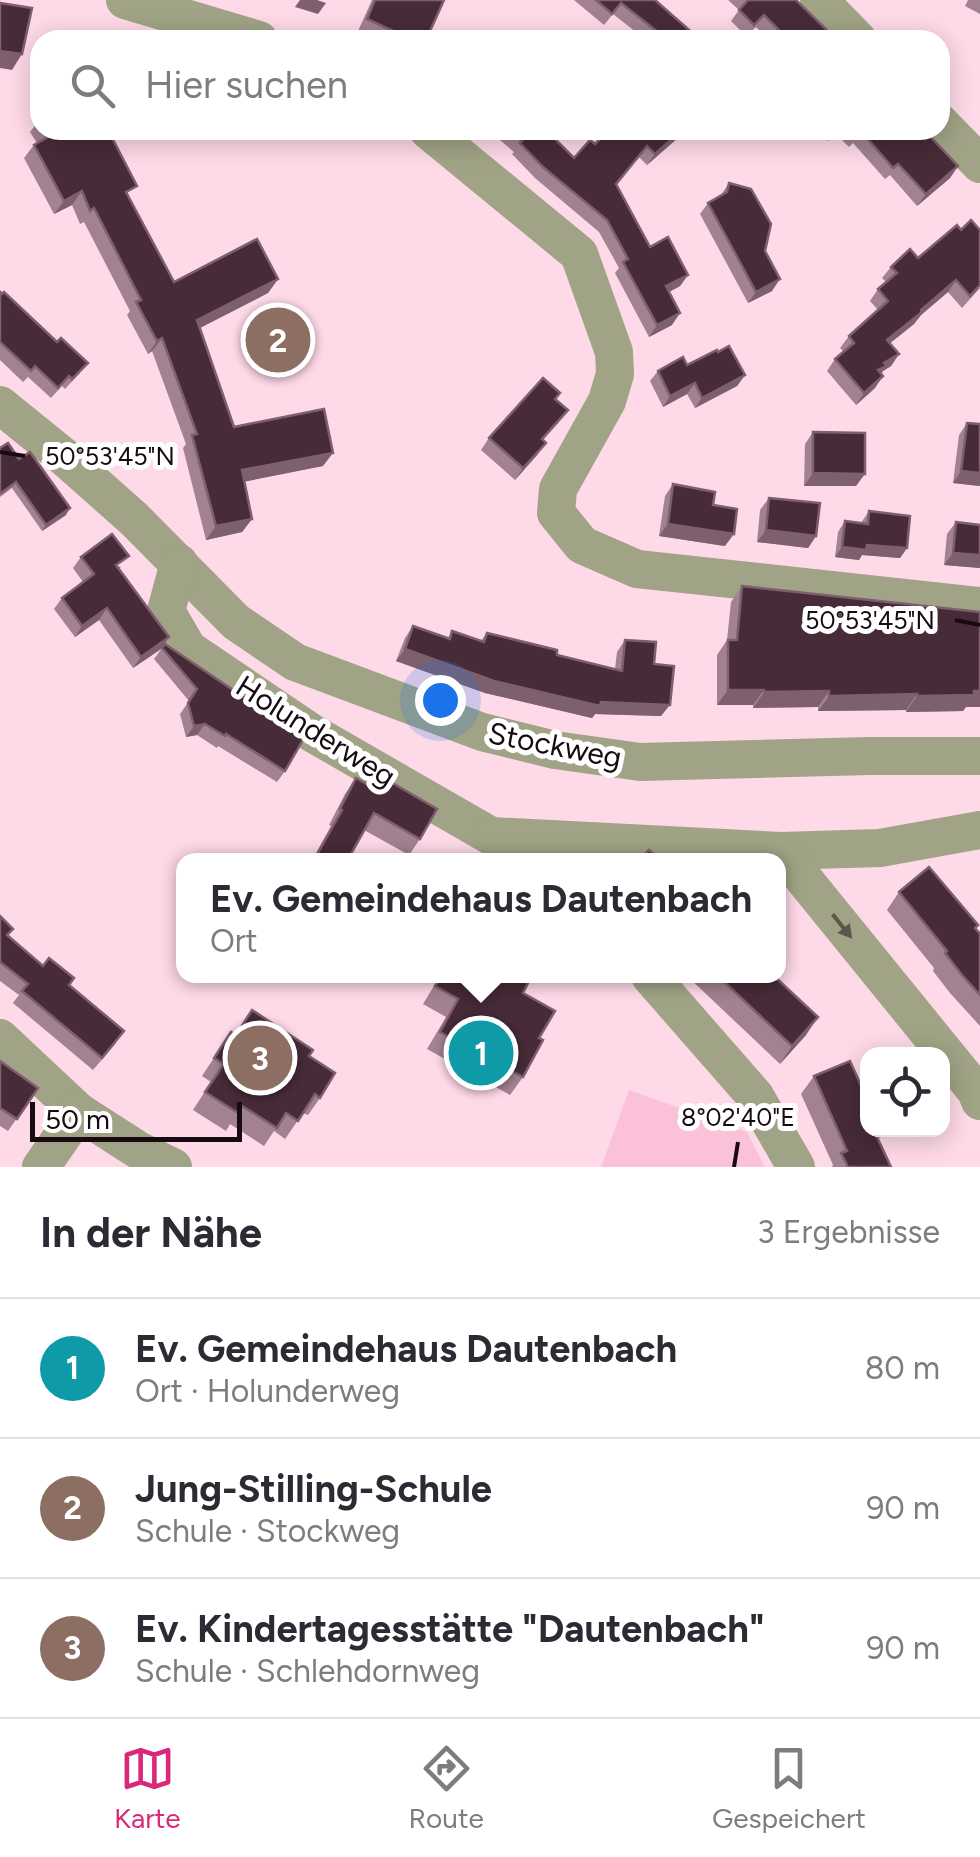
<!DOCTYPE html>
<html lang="de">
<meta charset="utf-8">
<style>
body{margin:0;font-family:Figtree,sans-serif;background:#f2f2f3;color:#2b2b33}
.controls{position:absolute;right:30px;bottom:30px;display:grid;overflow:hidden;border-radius:20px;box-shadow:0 5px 25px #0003}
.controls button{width:90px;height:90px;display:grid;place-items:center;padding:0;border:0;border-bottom:2px solid #e1e1e2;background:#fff;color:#2b2b33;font:50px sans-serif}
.scale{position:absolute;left:30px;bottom:25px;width:212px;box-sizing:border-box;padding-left:10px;border:5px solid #170b11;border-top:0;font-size:28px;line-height:35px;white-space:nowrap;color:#170b11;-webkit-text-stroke:8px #fff;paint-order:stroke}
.you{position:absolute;left:440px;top:700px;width:35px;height:35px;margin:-25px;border:8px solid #fff;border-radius:50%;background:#1a73e8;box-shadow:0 0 0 15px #1a73e833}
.badge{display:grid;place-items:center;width:65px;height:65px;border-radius:50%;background:#db2777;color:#fff;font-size:32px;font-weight:700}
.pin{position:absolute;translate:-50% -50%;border:5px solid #fff;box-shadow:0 2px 10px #0006}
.popup{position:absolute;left:176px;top:853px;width:610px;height:130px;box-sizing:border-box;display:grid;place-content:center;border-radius:20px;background:#fff;filter:drop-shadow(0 2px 8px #0005);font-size:32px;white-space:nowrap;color:#7c7c81}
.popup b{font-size:38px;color:#2b2b33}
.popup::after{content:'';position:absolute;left:50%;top:100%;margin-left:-20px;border:20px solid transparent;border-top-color:#fff}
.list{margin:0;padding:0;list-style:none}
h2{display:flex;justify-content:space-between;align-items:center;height:130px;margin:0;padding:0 40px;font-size:42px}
h2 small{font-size:32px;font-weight:400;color:#7c7c81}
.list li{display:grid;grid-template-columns:65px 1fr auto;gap:30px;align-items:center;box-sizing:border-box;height:140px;padding:0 40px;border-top:2px solid #e1e1e2}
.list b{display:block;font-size:38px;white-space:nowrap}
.list p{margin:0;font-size:32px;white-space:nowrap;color:#7c7c81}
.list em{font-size:32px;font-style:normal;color:#7c7c81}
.icon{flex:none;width:55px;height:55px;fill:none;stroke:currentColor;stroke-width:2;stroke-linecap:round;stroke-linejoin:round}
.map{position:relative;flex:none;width:980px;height:1167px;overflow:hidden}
.search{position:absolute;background:#fff;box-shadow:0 5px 25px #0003;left:30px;right:30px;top:30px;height:110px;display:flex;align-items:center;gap:25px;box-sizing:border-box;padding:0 35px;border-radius:30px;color:#7c7c81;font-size:38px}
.sheet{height:550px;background:#fff}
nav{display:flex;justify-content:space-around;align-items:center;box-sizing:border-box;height:140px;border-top:2px solid #e1e1e2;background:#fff;font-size:28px;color:#7c7c81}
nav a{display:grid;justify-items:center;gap:5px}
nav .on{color:#db2777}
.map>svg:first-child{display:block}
.green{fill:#fbc1d9}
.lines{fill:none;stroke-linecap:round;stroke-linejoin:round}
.minor{stroke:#a0a385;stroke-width:38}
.wall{fill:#a28290}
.shaded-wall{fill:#7e5f6d}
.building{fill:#472b38;stroke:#7e5f6d;stroke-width:2.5}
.oneway{fill:#5c574b}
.ticks{fill:none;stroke:#170b11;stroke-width:4}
.labels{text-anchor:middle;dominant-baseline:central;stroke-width:10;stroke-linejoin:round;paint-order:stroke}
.street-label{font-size:30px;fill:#170b11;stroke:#fff}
.ticks-label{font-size:25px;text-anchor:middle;fill:#170b11;stroke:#fff;stroke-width:10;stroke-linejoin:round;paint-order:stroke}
</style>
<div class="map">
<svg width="980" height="1167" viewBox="0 0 980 1167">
<rect width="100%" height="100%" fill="#fed9e8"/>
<path class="green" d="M 629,1090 L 747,1132 L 765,1167 L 601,1167 Z"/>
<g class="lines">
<g class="minor">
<path d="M 125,0 L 259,40"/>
<path d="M 819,0 L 858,40"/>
<path d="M 940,123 L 980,164"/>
<path d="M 428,130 L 579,254 L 614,352 L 615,374 L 607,401 L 558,489 L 556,513 L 582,545 L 637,569 L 980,606"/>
<path d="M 0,405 L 63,456 L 134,519 L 236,622 L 295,662 L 482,732 L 555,750 L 640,762 L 870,756 L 980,756"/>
<path d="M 179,563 L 166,611 L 188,649 L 312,733 L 491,836 L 526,860"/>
<path d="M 491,836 L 781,851 L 880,848 L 980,830"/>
<path d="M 781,851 L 976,1091 L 980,1101"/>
<path d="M 650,976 L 755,1096 L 796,1167"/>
<path d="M 0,1038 L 79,1112 L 138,1150 L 173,1167"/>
<path d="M 41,1167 L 79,1112"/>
</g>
</g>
<g class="wall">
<path d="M 372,0 L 444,0 L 426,40 L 378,40 L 358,31 Z"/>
<path d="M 574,0 L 655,0 L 694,40 L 646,40 L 613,14 L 604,25 Z"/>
<path d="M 728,0 L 796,0 L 826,40 L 769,40 L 756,27 L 746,36 L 731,21 L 739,10 Z"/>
<path d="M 968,0 L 980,0 L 980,14 L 965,6 Z"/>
<path d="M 40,119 L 40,130 L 108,130 L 129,197 L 174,282 L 278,279 L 268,293 L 200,328 L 234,427 L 323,466 L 244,481 L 252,519 L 242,532 L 206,540 L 183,448 L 186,444 L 152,351 L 148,354 L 127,315 L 130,311 L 84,222 L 80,224 L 72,205 L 54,214 L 24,158 L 34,145 L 37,143 L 30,132 Z"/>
<path d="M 488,130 L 546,130 L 574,158 L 595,144 L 609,130 L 684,130 L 680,136 L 647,165 L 639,157 L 617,185 L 650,247 L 688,275 L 680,286 L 669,292 L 672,325 L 649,337 L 615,273 L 619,268 L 599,232 L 535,178 L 512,154 L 514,152 Z"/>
<path d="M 817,130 L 924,130 L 958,166 L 950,178 L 917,206 L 890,175 L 885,179 L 853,143 L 849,147 L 836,134 L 828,141 Z"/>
<path d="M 729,183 L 765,251 L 772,291 L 748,303 L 700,214 L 708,203 L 721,195 Z"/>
<path d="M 918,258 L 980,288 L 962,308 L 948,292 L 921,315 L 914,324 L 890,343 L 899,354 L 891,366 L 883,371 L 875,388 L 856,405 L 827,371 L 835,359 L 844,352 L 840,348 L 849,336 L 878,310 L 870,301 L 878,289 L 886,282 L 882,278 L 891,267 Z"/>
<path d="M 0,292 L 80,373 L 65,389 L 62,386 L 51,398 L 28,377 L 23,382 L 0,360 Z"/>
<path d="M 687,365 L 745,375 L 737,386 L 695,408 L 687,394 L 663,407 L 650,381 L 658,371 Z"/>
<path d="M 560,393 L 556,399 L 559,422 L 543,440 L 537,455 L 515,480 L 481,450 L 489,438 Z"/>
<path d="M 967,423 L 980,424 L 980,486 L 953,483 L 959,435 Z"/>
<path d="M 813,432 L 856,486 L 804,486 L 805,444 Z"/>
<path d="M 0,448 L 19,459 L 66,515 L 42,531 L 12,488 L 0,497 Z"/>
<path d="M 673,484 L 713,505 L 725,546 L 659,536 L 665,496 Z"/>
<path d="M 769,498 L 816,536 L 808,548 L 757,542 L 760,510 Z"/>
<path d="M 869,511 L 907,548 L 900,558 L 862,555 L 859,560 L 835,557 L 838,532 L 845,521 L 861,523 Z"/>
<path d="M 956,522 L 980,525 L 980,568 L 944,565 L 947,534 Z"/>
<path d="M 81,557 L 121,567 L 119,569 L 169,637 L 161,649 L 133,668 L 99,620 L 75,637 L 54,609 L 62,598 L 83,582 L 73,568 Z"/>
<path d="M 742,586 L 980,612 L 980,707 L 966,707 L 963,711 L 906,712 L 906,710 L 818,711 L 818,707 L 753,708 L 753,705 L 717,705 L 717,655 L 727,640 L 731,602 Z"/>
<path d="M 413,626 L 448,638 L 452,631 L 481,641 L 487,633 L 557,655 L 615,669 L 617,652 L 625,640 L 654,664 L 661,716 L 595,714 L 592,718 L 485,693 L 396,661 L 405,638 Z"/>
<path d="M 165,644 L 285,771 L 277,782 L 218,746 L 217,748 L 197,735 L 186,737 L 180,714 L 189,701 L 154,659 Z"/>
<path d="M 377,774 L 420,839 L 409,855 L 364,830 L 351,854 L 362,860 L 312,860 L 331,826 L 329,825 L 345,794 L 356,778 L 369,785 Z"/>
<path d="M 899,892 L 975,929 L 980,934 L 980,1026 L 950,993 L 933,971 L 934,968 L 887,910 Z"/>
<path d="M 0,916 L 8,936 L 43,966 L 69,985 L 116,1043 L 93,1070 L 13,1003 L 19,995 L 0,981 Z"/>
<path d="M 440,976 L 514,976 L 523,993 L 539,1038 L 523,1077 L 510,1095 L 427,1049 L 446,1017 L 423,1004 Z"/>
<path d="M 687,976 L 774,976 L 806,1035 L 780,1064 Z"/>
<path d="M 252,1010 L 309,1056 L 320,1098 L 308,1115 L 303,1113 L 285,1139 L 274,1131 L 264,1146 L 230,1124 L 226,1131 L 193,1110 L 211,1082 L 202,1076 L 231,1032 L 235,1035 Z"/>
<path d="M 0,1061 L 38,1088 L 8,1131 L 0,1126 Z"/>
<path d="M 814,1076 L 879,1140 L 891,1167 L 832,1167 L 833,1165 L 801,1094 Z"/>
</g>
<g class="shaded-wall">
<path d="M 300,0 L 317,0 L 326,3 L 318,14 L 295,7 Z"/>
<path d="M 0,51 L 22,54 L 12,70 L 0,68 Z"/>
<path d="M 682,130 L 684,130 L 680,136 L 647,165 L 655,154 Z"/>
<path d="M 958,166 L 950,178 L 917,206 L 926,194 Z"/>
<path d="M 82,191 L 72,205 L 54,214 L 64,201 Z"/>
<path d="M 688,275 L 680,286 L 658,298 L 666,286 Z"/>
<path d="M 278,279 L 268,293 L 188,334 L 197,320 Z"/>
<path d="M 780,279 L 772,291 L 748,303 L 756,292 Z"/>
<path d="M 956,280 L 948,292 L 921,315 L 914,324 L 879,352 L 887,340 Z"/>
<path d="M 680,313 L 672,325 L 649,337 L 657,325 Z"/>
<path d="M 162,338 L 152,351 L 148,354 L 157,341 Z"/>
<path d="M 899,354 L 891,366 L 883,371 L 878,377 L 870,382 L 884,363 Z"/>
<path d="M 745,375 L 737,386 L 695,408 L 702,398 Z"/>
<path d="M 883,376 L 875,388 L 856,405 L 864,393 Z"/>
<path d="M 695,383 L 687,394 L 663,407 L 670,396 Z"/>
<path d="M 546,443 L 537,455 L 515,480 L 523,468 Z"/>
<path d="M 333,453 L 323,466 L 233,484 L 242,470 Z"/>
<path d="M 961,471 L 980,473 L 980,486 L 953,483 Z"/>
<path d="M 813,473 L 865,474 L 856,486 L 804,486 Z"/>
<path d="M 70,508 L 66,515 L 42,531 L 46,525 Z"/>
<path d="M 252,519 L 242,532 L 206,540 L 216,526 Z"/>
<path d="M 668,524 L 734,534 L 725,546 L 659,536 Z"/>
<path d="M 766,530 L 816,536 L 808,548 L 757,542 Z"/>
<path d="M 867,545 L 907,548 L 900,558 L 862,555 L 859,560 L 835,557 L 842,547 Z"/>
<path d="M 953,553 L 980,555 L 980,568 L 944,565 Z"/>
<path d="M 107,608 L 99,620 L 75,637 L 82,626 Z"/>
<path d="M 169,637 L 161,649 L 133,668 L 141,657 Z"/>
<path d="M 405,649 L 601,702 L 670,705 L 661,716 L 595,714 L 592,718 L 485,693 L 396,661 Z"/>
<path d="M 728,690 L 764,690 L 753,705 L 717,705 Z"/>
<path d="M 829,691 L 818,707 L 753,708 L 764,692 Z"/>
<path d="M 980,691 L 980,707 L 966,707 L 963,711 L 906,712 L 917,696 Z"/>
<path d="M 917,694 L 906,710 L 818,711 L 829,696 Z"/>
<path d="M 205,724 L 197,735 L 186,737 L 194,726 Z"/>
<path d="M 818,1017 L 806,1035 L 780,1064 L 792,1046 Z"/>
</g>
<g class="building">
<path d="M 375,0 L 444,0 L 426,40 L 413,40 L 367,19 Z"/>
<path d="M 596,0 L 655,0 L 696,36 L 694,40 L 668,40 L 621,3 L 612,14 Z"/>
<path d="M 748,0 L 796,0 L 830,33 L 823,40 L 789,40 L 764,15 L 754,25 L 739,10 Z"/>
<path d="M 0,3 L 32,8 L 22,54 L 0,51 Z"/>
<path d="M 46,130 L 108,130 L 137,186 L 126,192 L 174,282 L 257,239 L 278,279 L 197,320 L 234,427 L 324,409 L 333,453 L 242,470 L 252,519 L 216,526 L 192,435 L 197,434 L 162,338 L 157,341 L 136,302 L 141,300 L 94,208 L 90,211 L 82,191 L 64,201 L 34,145 L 50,136 Z"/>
<path d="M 509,130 L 546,130 L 574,158 L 590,140 L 595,144 L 609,130 L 682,130 L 655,154 L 647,146 L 616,184 L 650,247 L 668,237 L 688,275 L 666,286 L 680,313 L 657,325 L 623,262 L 628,259 L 607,220 L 543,167 L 520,143 L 522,141 Z"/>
<path d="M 852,130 L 924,130 L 958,166 L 926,194 L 898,164 L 893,168 L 861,131 L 857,135 Z"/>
<path d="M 729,183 L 751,189 L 771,224 L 765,251 L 780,279 L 756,292 L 708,203 L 727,192 Z"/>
<path d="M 971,220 L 980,230 L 980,285 L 970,296 L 956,280 L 921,310 L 922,312 L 887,340 L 899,354 L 884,363 L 887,366 L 878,370 L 883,376 L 864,393 L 835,359 L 854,343 L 849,336 L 888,301 L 878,289 L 897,273 L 891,267 L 910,249 L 918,258 L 957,225 L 961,230 Z"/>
<path d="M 0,292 L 2,294 L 4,292 L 57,342 L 61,338 L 88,363 L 72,379 L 69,376 L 58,388 L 35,366 L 31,371 L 0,342 Z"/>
<path d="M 729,346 L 745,375 L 702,398 L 695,383 L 670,396 L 658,371 L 683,357 L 687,365 L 717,350 L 718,352 Z"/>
<path d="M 543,378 L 560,393 L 555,399 L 568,410 L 542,439 L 546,443 L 523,468 L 489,438 Z"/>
<path d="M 967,423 L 980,424 L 980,473 L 961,471 Z"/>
<path d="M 813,432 L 865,433 L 865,474 L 813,473 Z"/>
<path d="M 8,443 L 19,459 L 30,452 L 70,508 L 46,525 L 16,482 L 1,493 L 0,491 L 0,448 Z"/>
<path d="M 673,484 L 715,492 L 713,505 L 737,509 L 734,534 L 668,524 Z"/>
<path d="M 769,498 L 820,503 L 816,536 L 766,530 Z"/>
<path d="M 869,511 L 910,516 L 907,548 L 867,545 L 866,550 L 842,547 L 845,521 L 868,524 Z"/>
<path d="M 956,522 L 980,525 L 980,555 L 953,553 Z"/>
<path d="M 112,534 L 129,556 L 116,565 L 169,637 L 141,657 L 107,608 L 82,626 L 62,598 L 94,574 L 81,557 Z"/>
<path d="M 742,586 L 980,612 L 980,691 L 974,691 L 974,695 L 917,696 L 917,694 L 829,696 L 829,691 L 764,692 L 764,690 L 728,690 L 728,640 L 737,640 Z"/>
<path d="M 413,626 L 450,639 L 452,631 L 484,642 L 487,633 L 557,650 L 557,655 L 622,671 L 625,640 L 656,642 L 654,664 L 674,666 L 670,705 L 601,702 L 600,706 L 494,681 L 405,649 Z"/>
<path d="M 165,644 L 304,738 L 285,771 L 226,734 L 225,736 L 205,724 L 194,726 L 188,703 L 197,689 L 162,648 Z"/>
<path d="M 377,774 L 437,809 L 420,839 L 374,813 L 351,854 L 362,860 L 314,860 L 342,810 L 340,809 L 356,778 L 370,786 Z"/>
<path d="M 649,850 L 660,860 L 639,860 Z"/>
<path d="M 929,867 L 978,925 L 975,928 L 980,934 L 980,995 L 962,975 L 945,953 L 947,951 L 899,892 Z"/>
<path d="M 0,916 L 13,929 L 7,935 L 43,966 L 49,958 L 74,978 L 69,985 L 124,1031 L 102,1058 L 22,991 L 28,984 L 0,962 Z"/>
<path d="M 442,976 L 514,976 L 528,983 L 523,993 L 555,1011 L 539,1038 L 543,1040 L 523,1077 L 440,1032 L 458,999 L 435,986 Z"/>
<path d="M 718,976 L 774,976 L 818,1017 L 792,1046 Z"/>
<path d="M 252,1010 L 313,1050 L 309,1056 L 335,1073 L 320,1098 L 315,1094 L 298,1121 L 286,1113 L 277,1128 L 242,1106 L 238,1113 L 205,1092 L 224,1064 L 214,1058 L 231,1032 L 236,1035 Z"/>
<path d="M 0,1061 L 38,1088 L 17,1119 L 0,1108 Z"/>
<path d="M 850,1061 L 868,1101 L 868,1130 L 880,1130 L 883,1135 L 877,1137 L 891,1167 L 848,1167 L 841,1153 L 847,1151 L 814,1076 Z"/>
</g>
<defs><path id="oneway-solid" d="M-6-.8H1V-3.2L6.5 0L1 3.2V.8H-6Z" transform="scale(2.5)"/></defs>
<use class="oneway" href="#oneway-solid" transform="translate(842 926) rotate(51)"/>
<path class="ticks" d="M 0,452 L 25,456M 955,620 L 980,625M 734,1167 L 738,1142"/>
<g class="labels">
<g class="street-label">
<text transform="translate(316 731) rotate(32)">Holunderweg</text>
<text transform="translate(555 745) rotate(11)">Stockweg</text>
</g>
</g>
<g class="ticks-label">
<text x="110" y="465">50°53'45"N</text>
<text x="870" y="629">50°53'45"N</text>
<text x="738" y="1126">8°02'40"E</text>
</g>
</svg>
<div class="controls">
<button><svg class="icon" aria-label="locate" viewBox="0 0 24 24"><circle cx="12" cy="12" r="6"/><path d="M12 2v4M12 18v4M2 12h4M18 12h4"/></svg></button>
</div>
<div class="scale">50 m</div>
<div class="you"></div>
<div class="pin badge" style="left:481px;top:1053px;background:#0f9aa8">1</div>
<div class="popup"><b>Ev. Gemeindehaus Dautenbach</b>Ort</div>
<div class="pin badge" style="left:278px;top:340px;background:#8d6e63">2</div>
<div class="pin badge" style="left:260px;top:1058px;background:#8d6e63">3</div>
<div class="search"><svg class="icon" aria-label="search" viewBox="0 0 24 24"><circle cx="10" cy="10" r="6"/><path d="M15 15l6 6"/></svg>Hier suchen</div>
</div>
<section class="sheet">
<h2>In der Nähe<small>3 Ergebnisse</small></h2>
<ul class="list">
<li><span class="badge" style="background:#0f9aa8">1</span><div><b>Ev. Gemeindehaus Dautenbach</b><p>Ort · Holunderweg</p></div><em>80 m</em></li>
<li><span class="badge" style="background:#8d6e63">2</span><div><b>Jung-Stilling-Schule</b><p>Schule · Stockweg</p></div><em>90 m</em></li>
<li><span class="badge" style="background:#8d6e63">3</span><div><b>Ev. Kindertagesstätte &quot;Dautenbach&quot;</b><p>Schule · Schlehdornweg</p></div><em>90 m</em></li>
</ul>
</section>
<nav>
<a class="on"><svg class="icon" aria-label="map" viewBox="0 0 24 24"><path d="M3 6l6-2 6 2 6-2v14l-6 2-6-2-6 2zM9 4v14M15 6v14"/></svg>Karte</a>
<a><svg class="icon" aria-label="directions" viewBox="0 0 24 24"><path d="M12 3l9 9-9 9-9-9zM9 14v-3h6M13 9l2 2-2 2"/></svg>Route</a>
<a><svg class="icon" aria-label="saved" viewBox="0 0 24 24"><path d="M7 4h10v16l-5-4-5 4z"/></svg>Gespeichert</a>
</nav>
